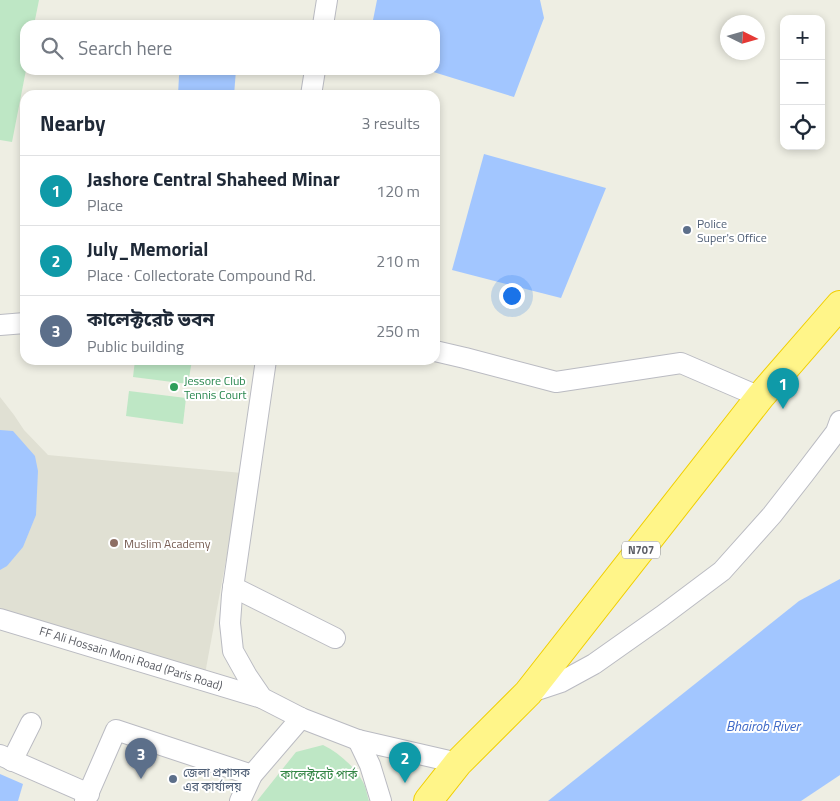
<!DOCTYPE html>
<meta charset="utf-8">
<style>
body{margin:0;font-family:"Titillium Web","Noto Sans Bengali",sans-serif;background:#f2f2f3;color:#1f2937}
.controls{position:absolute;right:15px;top:15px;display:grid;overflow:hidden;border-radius:10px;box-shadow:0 2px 8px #0003}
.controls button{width:45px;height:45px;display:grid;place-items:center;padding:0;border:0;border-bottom:1px solid #e0e1e3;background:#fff;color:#1f2937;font:25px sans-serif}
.compass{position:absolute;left:720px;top:15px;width:45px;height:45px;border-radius:50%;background:#fff;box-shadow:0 2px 8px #0003;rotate:95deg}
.you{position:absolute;left:511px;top:295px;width:18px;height:18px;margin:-12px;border:4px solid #fff;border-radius:50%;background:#1a73e8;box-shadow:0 0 0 8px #1a73e833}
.badge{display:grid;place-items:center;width:32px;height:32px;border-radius:50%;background:#d93025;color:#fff;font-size:16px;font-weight:700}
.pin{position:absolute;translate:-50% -41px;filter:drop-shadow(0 1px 2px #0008)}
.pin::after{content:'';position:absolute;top:26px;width:18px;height:15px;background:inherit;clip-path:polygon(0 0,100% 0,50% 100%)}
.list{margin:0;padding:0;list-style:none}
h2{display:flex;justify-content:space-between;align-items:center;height:65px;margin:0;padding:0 20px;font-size:21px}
h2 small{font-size:16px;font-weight:400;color:#747a83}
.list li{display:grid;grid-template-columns:32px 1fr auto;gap:15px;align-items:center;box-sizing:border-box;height:70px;padding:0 20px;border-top:1px solid #e0e1e3}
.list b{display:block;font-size:19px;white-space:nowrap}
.list p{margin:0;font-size:16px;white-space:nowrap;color:#747a83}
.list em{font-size:16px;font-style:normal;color:#747a83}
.icon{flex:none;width:28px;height:28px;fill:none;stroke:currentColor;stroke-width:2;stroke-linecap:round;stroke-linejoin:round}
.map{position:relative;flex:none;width:840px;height:801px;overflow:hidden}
.search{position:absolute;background:#fff;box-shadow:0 2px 8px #0003;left:20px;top:20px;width:420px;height:55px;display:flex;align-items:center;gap:12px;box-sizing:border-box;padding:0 18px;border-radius:15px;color:#747a83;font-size:19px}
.panel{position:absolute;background:#fff;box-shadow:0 2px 8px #0003;left:20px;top:90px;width:420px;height:275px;border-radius:15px}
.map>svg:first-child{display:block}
.education{fill:#e0e0d3}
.green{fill:#bee7c5}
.water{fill:#a2c6ff}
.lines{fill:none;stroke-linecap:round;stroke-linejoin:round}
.minor-casing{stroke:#babbc2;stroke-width:22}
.highway-casing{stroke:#f1cf00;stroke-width:30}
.minor{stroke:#fff;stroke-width:20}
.highway{stroke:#fff589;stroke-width:28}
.service-dot{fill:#5c6f8a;stroke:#fff;stroke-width:2}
.leisure-dot{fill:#2e9e5b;stroke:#fff;stroke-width:2}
.education-dot{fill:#8d6e63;stroke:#fff;stroke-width:2}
.labels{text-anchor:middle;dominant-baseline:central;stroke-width:4;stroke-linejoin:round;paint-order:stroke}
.shield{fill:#fff;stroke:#8c8e92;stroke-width:1}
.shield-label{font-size:11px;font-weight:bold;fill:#5b5d64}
.service-label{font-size:12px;fill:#4e5e75;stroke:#fff;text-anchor:start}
.leisure-label{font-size:12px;fill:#27864d;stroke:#fff;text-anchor:start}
.education-label{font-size:12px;fill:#785e54;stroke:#fff;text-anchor:start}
.street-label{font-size:12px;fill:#5b5d64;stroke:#fff}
.park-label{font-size:12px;fill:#318543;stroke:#fff}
.water-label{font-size:14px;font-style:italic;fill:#3f6ac8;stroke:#fff}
</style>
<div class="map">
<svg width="840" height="801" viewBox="0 0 840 801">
<rect width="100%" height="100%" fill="#eeeee3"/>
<path class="education" d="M 0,397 L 14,415 L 24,430 L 48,455 L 242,473 L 205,674 L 0,614 Z"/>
<g class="green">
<path d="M 0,0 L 39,0 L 34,25 L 25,25 L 26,70 L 12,142 L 0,140 Z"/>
<path d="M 135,360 L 192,360 L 188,384 L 133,377 Z"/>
<path d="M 129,391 L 186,398 L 183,424 L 126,416 Z"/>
<path d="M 323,745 C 339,753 354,766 363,782 C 366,787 367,795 369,801 L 257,801 L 296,752 Z"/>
</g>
<g class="water">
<path d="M 377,0 L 540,0 L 544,18 L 514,97 L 427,70 L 435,70 L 435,25 L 372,25 Z"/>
<path d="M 181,70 L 236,70 L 234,95 L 178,95 L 179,76 Z"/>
<path d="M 484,154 L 606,188 L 561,298 L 452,270 Z"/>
<path d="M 0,430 L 13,431 L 35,456 L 38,471 L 36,515 L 23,547 L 7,566 L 0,570 Z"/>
<path d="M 840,579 L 840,775 L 801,801 L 548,801 L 799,601 Z"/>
<path d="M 0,774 L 23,784 L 18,801 L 0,801 Z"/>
</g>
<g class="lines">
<g class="minor-casing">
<g id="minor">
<path d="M 323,25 L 327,0"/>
<path d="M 311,95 L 315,70"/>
<path d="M 0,325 L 25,323"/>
<path d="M 435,351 L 465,358 L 556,382 L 681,363 L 760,397"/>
<path d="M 266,360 L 232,595 L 230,623 L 233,651 L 247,676 L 262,698 L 301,718 L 358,740 L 458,763"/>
<path d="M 233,587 L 335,638"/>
<path d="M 0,619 L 262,698"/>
<path d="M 528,693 L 561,682 L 594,664 L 662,616 L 722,571 L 772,515 L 804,474 L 836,432 L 840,421"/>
<path d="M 358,740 L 370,765 L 381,801"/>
<path d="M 0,755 L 89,794"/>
<path d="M 12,761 L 31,723"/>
<path d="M 85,801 L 116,730 L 252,775"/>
<path d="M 240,801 L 252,775 L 301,718"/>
</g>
</g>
<g class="highway-casing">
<path id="highway" d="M 428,801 L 458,763 L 528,693 L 760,397 L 840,305"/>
</g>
<use href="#minor" class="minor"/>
<use href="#highway" class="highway"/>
</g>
<g class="service-dot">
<circle cx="687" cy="230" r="5"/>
<circle cx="173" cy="779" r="5"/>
</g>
<circle class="leisure-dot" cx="174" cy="387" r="5"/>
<circle class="education-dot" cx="114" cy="543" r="5"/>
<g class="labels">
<rect class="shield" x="622" y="541.5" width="38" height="17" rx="4"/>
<g class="shield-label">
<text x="641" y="550">N707</text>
</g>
<g class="service-label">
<text x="697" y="223">Police<tspan x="697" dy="14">Super's Office</tspan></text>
<text x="183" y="772">জেলা প্রশাসক<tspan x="183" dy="14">এর কার্যালয়</tspan></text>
</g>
<g class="leisure-label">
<text x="184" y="380">Jessore Club<tspan x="184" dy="14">Tennis Court</tspan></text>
</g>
<g class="education-label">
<text x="124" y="543">Muslim Academy</text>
</g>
<g class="street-label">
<text transform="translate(131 658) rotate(17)">FF Ali Hossain Moni Road (Paris Road)</text>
</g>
<g class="park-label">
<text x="319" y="774">কালেক্টরেট পার্ক</text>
</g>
<g class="water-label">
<text x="763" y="725">Bhairob River</text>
</g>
</g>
</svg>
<div class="controls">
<button>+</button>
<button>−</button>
<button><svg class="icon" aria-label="locate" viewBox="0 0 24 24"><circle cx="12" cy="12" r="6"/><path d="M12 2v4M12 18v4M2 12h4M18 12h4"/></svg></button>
</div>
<svg class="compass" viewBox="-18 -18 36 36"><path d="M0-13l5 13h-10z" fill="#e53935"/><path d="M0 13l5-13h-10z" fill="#747a83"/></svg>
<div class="you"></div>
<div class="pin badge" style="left:783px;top:409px;background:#0f9aa8">1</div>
<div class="pin badge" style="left:405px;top:783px;background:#0f9aa8">2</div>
<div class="pin badge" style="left:141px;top:779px;background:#5c6f8a">3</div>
<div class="search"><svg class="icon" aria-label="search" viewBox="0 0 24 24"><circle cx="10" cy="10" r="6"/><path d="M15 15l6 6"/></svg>Search here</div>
<section class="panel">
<h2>Nearby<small>3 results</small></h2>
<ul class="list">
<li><span class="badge" style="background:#0f9aa8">1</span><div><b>Jashore Central Shaheed Minar</b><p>Place</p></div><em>120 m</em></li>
<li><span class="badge" style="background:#0f9aa8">2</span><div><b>July_Memorial</b><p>Place · Collectorate Compound Rd.</p></div><em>210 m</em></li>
<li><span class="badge" style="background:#5c6f8a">3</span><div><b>কালেক্টরেট ভবন</b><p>Public building</p></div><em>250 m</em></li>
</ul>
</section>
</div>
